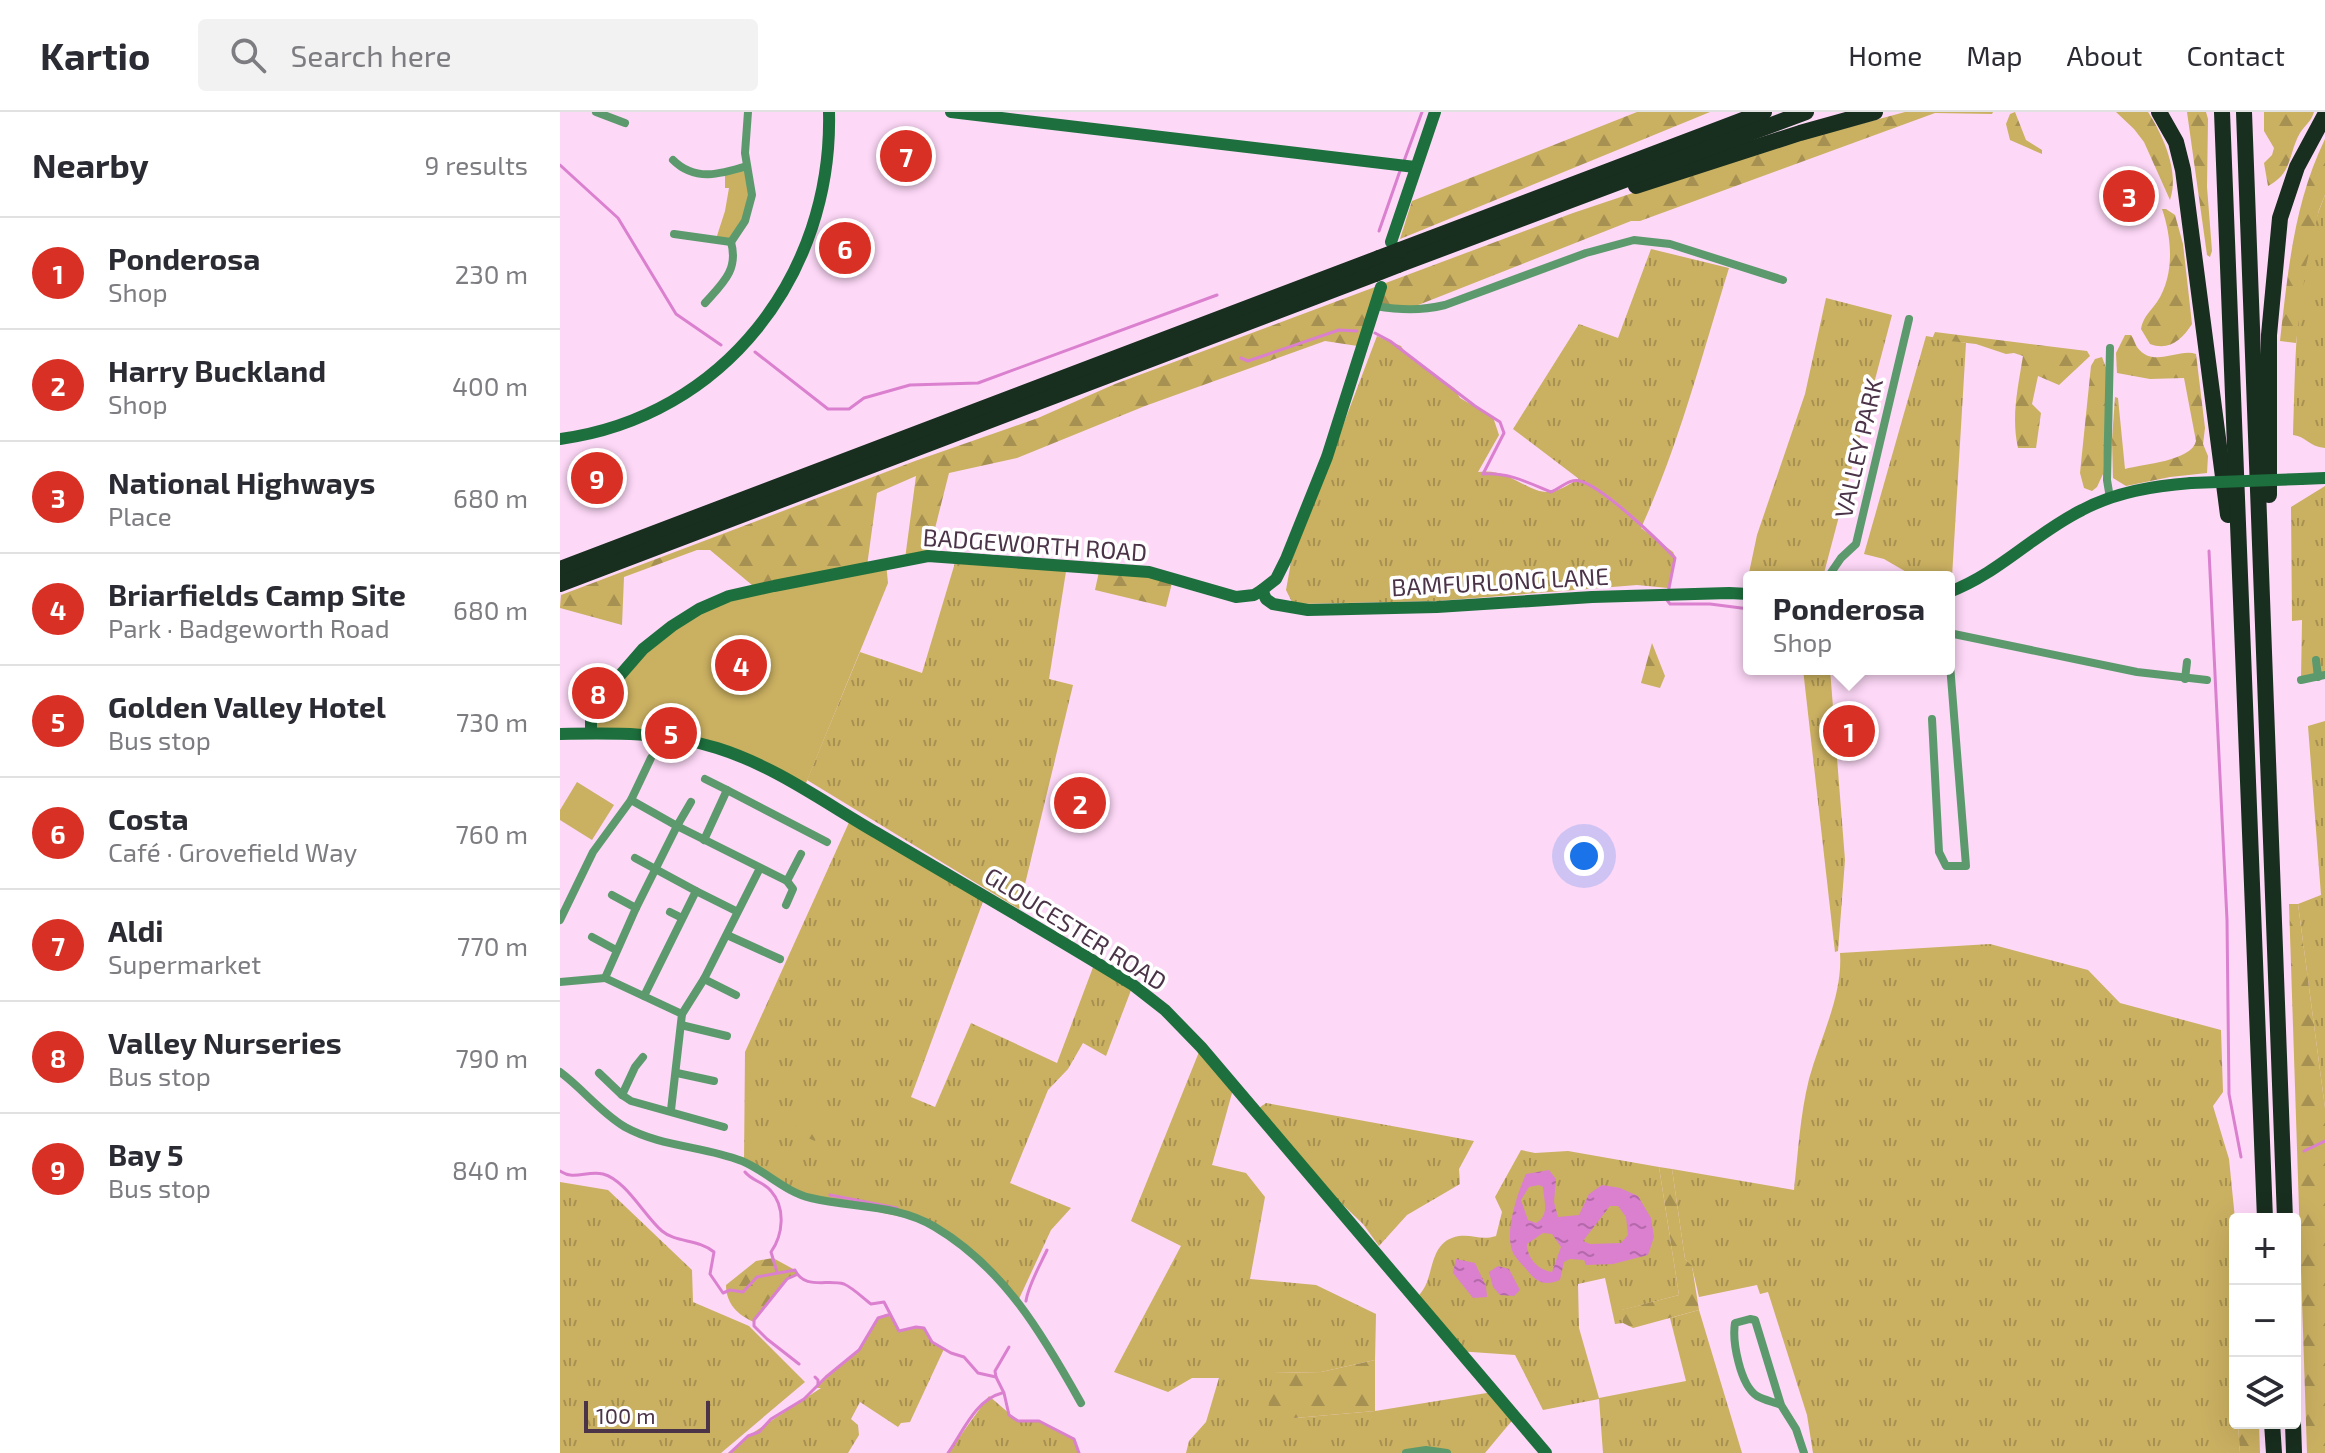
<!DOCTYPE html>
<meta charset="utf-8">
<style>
body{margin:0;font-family:"Exo 2",sans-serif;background:#f2f2f3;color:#2b2b33}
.controls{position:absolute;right:24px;bottom:24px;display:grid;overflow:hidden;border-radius:8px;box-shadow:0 8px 32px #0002}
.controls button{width:72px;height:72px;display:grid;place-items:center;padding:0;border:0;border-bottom:2px solid #e1e1e2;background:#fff;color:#2b2b33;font:40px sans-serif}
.scale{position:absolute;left:24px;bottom:20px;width:126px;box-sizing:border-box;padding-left:8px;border:4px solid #4b3348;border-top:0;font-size:22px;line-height:28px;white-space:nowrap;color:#4b3348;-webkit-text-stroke:6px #fff;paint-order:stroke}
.you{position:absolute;left:1024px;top:744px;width:28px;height:28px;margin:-20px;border:6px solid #fff;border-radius:50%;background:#1a73e8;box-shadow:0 0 0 12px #1a73e833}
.badge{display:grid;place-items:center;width:52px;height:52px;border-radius:50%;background:#d93025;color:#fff;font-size:26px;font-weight:700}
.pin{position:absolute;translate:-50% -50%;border:4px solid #fff;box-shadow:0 2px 8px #0006}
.popup{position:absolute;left:1183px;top:459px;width:212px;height:104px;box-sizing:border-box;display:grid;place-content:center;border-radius:8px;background:#fff;filter:drop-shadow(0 2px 6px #0005);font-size:26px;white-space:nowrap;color:#7c7c81}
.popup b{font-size:30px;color:#2b2b33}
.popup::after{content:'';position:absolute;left:50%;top:100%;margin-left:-16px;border:16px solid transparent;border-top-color:#fff}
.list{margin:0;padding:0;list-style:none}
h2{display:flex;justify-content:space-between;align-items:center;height:104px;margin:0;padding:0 32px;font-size:34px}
h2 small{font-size:26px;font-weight:400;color:#7c7c81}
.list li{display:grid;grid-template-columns:52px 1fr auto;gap:24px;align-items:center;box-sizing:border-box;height:112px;padding:0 32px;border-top:2px solid #e1e1e2}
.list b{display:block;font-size:30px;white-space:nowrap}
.list p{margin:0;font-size:26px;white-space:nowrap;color:#7c7c81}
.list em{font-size:26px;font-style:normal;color:#7c7c81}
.icon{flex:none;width:44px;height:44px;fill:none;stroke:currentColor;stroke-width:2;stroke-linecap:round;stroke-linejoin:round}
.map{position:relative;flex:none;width:1765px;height:1341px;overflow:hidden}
header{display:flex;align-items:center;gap:48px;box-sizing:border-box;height:112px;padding:0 40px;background:#fff;border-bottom:2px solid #e1e1e2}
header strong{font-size:38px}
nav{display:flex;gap:44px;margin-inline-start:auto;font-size:28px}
.search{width:560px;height:72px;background:#f2f2f3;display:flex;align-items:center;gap:20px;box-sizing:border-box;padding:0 28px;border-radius:8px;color:#7c7c81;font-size:30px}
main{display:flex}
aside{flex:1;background:#fff}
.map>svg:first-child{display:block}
.grass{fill:url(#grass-tufts)}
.forest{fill:url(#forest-firs)}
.park{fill:#cab061}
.water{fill:url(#water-ripples);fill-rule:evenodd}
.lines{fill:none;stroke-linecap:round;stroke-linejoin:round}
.stream{stroke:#da80cf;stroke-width:3}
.street{stroke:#5c9a6d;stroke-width:8}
.secondary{stroke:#1d703d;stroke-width:12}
.highway{stroke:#182e1e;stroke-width:16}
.secondary-bridge{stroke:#1d703d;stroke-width:12}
.highway-bridge{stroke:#182e1e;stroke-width:16}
.labels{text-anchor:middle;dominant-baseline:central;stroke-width:7;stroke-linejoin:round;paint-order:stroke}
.street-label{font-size:24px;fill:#4b3348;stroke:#fff}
</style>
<header>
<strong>Kartio</strong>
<div class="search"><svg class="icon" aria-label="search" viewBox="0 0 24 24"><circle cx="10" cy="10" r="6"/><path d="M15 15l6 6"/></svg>Search here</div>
<nav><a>Home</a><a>Map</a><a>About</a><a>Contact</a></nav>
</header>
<main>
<aside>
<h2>Nearby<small>9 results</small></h2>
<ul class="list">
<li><span class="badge">1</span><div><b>Ponderosa</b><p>Shop</p></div><em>230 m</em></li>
<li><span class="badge">2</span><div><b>Harry Buckland</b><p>Shop</p></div><em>400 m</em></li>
<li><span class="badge">3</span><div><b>National Highways</b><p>Place</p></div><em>680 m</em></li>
<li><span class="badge">4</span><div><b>Briarfields Camp Site</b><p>Park · Badgeworth Road</p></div><em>680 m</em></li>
<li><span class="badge">5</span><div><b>Golden Valley Hotel</b><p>Bus stop</p></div><em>730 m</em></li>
<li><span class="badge">6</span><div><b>Costa</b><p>Café · Grovefield Way</p></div><em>760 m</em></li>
<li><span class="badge">7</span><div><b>Aldi</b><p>Supermarket</p></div><em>770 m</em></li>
<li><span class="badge">8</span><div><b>Valley Nurseries</b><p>Bus stop</p></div><em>790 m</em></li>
<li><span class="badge">9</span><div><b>Bay 5</b><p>Bus stop</p></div><em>840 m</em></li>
</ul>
</aside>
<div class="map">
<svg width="1765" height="1341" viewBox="0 0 1765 1341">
<defs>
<pattern id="grass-tufts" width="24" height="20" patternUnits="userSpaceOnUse" patternTransform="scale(2)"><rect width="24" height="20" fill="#cab061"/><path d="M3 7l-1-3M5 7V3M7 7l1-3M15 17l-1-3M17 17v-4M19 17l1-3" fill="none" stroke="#a69052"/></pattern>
<pattern id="forest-firs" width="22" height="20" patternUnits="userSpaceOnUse" patternTransform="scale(2)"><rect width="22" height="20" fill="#cab061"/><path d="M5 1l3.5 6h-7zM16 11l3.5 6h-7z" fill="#a69052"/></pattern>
<pattern id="water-ripples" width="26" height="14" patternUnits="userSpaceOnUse" patternTransform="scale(2)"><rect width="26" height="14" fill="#da80cf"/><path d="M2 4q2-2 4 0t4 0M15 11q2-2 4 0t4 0" fill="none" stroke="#b369aa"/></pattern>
</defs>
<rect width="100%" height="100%" fill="#fdd8f7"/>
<g class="grass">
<path d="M 1765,83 L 1765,336 C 1748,334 1747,325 1733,323 C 1736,245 1734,157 1765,83 Z"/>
<path d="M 1091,137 L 1169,156 C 1142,243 1119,333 1081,416 L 1113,440 L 1116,446 L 1108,476 L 1077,473 L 877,489 L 739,492 L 732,490 L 726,478 L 731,450 L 817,224 L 841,234 L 846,242 L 894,276 L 900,286 L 933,305 L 939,323 L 918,360 C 948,355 968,382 991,380 C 998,379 1012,371 1019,367 L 953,317 L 1019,212 L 1058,226 Z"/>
<path d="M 1266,186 L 1332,203 L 1263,465 L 1189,465 L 1189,475 L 1186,475 L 1197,423 L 1245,282 Z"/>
<path d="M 1366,224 L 1406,231 L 1392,465 L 1389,466 L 1355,465 L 1324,447 L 1304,442 Z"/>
<path d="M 1765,374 L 1765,563 L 1741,568 L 1742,508 L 1732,509 L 1731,395 Z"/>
<path d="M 397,444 L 507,453 L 489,567 L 513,573 L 459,797 L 247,668 L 300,540 L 362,561 Z"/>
<path d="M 1243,557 L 1270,557 L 1285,748 L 1278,839 L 1275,840 Z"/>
<path d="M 1765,609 L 1765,996 L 1738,792 L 1761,783 L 1748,614 Z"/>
<path d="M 291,706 L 425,784 L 351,985 L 375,995 L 411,911 L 497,951 L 535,850 L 573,873 L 546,944 L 523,931 L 508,957 L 488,978 L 450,1071 L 511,1096 L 491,1118 L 458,1189 L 426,1155 L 366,1110 L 251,1086 L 184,1050 L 185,940 Z"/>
<path d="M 1430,832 L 1528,858 L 1560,891 L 1661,918 L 1663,980 L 1653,994 L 1669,1047 L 1675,1107 L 1675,1311 L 1678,1311 L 1680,1341 L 1253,1341 L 1247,1303 L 1208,1180 L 1200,1182 L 1197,1173 L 1139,1185 L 1132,1155 L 1125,1147 L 1112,1057 L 1234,1078 C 1238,1042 1240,1003 1249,967 C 1260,926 1283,884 1280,841 Z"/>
<path d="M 641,935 L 674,974 L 652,1053 L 686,1061 L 705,1085 L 690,1167 L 756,1173 L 816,1202 L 815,1248 L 761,1260 L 713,1261 L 735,1306 L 815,1299 L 933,1280 L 955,1305 L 925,1341 L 626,1341 L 629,1329 L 646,1310 L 659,1266 L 632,1266 L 608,1280 L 554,1260 L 621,1134 L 571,1109 Z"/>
<path d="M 706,991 L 914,1029 L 899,1057 L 900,1072 L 847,1103 L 819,1134 L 803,1112 L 779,1089 L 699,996 Z"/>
<path d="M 961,1038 L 975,1041 L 1008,1039 L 1099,1055 L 1119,1183 L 1062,1198 L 1063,1211 L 1055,1212 L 1045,1166 L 1018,1172 L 1019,1216 L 1039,1286 L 1126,1269 L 1110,1206 L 1139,1198 L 1182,1341 L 1043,1341 L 1039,1287 L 983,1298 L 955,1243 L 897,1239 L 855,1189 C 860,1182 866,1175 868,1167 C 874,1149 875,1128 899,1124 C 913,1122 921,1129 936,1124 L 942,1100 L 935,1085 Z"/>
<path d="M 0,1070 L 48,1078 L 132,1158 L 133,1190 L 189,1214 L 245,1270 L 161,1341 L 0,1341 Z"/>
<path d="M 326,1202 L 331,1204 L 338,1219 L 356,1215 L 364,1216 L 372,1230 L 384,1237 L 350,1310 L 341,1311 L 338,1315 L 300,1290 L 291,1307 L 298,1313 L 299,1323 L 288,1341 L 168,1341 L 188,1324 L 261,1276 L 255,1276 L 299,1238 L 318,1206 Z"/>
<path d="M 429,1284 L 458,1309 L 479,1309 L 514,1327 L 519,1341 L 388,1341 Z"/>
</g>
<g class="forest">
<path d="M 1077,0 L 1150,0 L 840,127 L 852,89 Z"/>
<path d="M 1345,0 L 1433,0 L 1432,2 L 1375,1 L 1080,109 L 1071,109 L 843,199 L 815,194 L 804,235 L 765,229 L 585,294 L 457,346 L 389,361 L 368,444 L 345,447 L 356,364 L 317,381 L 307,454 L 198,478 L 150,438 L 137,438 L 64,465 L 62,513 L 0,496 L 1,483 L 355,349 L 478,306 L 555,272 L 1013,101 L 1186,43 Z"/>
<path d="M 1455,0 L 1466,28 L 1482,38 L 1482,42 L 1450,28 L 1446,12 L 1450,2 Z"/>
<path d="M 1556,0 L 1588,0 C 1603,23 1620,61 1610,88 L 1584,30 L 1574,17 Z"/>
<path d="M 1627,0 L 1646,0 L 1648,7 L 1647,75 L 1652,139 L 1650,145 L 1647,143 Z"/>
<path d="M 1704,0 L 1754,0 C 1751,10 1745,13 1740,21 C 1728,42 1733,61 1708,74 L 1704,51 L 1712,43 L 1714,36 L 1704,19 Z"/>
<path d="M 1765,27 L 1765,83 L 1759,98 L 1746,154 L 1736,231 L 1720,229 C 1728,159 1734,91 1765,27 Z"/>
<path d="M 1602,97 L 1606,97 L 1615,103 L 1623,132 L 1632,212 C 1622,228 1609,239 1590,232 L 1581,217 C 1583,205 1590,200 1597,190 C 1615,163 1612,126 1602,97 Z"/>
<path d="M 1375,220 L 1527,239 L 1530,244 L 1499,273 L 1478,264 L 1472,292 L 1481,301 L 1476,336 L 1458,336 C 1451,305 1458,275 1463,244 L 1454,241 L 1446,242 L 1416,232 L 1372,227 Z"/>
<path d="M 1565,223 L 1571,223 C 1574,227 1575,232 1577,235 C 1593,257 1618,236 1636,242 L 1645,316 L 1643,332 L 1648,344 L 1647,361 L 1610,365 L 1566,374 L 1553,366 L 1552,328 L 1555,285 L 1558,286 L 1565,357 C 1583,352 1632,349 1636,329 L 1624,266 L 1590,267 L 1557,261 L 1556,241 Z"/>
<path d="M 1542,245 L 1548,261 L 1543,362 L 1537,375 L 1532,379 L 1524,376 L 1520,361 L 1531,254 L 1535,247 Z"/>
<path d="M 540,455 L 613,467 L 606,495 L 535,478 Z"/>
<path d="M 1092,531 L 1105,564 L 1100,576 L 1081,571 Z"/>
<path d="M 1729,792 L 1738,792 L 1765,996 L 1765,1341 L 1747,1341 Z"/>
<path d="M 241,1004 L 266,1005 L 255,1029 L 234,1020 Z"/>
<path d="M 1099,1055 L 1112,1057 L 1125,1147 L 1132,1154 L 1139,1198 L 1073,1216 L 1063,1211 L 1061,1198 L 1119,1183 Z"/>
<path d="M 213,1146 L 235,1158 L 237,1163 L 227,1167 L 194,1210 C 178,1203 166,1192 166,1173 L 196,1149 Z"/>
<path d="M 815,1248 L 815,1299 L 735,1306 L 708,1298 L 713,1261 L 761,1260 Z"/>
<path d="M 1678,1311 L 1699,1311 L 1700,1341 L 1680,1341 Z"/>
</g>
<g class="park">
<path d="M 187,54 L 191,93 L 171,130 L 156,127 L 165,99 L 169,76 L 165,76 L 165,61 Z"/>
<path d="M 326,451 L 328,471 L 244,676 L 158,636 L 31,621 L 31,604 L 55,567 L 139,497 Z"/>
<path d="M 17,670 L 54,693 L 32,728 L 0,708 L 0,698 Z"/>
</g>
<g class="water">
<path d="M 989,1058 L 996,1067 L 994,1090 L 998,1105 L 1019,1103 L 1029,1082 L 1042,1073 L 1060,1076 L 1078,1084 L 1091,1106 L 1094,1125 L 1088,1143 L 1053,1152 L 1026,1153 L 1024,1148 L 1010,1147 L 1004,1150 L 1000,1168 C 985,1174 977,1171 967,1158 C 962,1152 954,1145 952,1138 C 945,1118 958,1080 966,1062 ZM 979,1073 L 983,1075 C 984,1090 990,1103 976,1111 L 968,1108 L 961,1088 L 969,1075 ZM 1050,1094 L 1058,1094 L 1066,1105 L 1068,1123 L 1061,1131 L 1030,1132 L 1023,1129 ZM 983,1121 L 992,1122 L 1001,1135 L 992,1160 C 978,1158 967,1146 967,1132 Z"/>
<path d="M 896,1147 L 915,1151 L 926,1174 L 927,1185 L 913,1186 L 893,1161 Z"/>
<path d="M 938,1154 L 949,1157 L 960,1178 L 954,1184 L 940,1183 L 933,1175 L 929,1160 Z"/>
</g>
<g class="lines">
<g class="stream">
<path d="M 844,49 L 862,0"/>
<path d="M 0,53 L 58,106 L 116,202 L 161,233"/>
<path d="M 819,119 L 841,56"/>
<path d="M 815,221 L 830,229 L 915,294 L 940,310 L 944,321 L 923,362 C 948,360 969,371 991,380 C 1001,376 1010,366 1020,369 C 1043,375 1098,428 1115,446 L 1108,481"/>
<path d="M 195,240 L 268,297 L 289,297 L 304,286 L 350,273 L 418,271 L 657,183"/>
<path d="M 681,246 L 688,249 L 779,218 L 797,219"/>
<path d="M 1649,439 L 1667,808 L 1669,982 L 1681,1045"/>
<path d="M 1107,488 L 1110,492 L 1150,492 L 1189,497"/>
<path d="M 1744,1039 L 1765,1029"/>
<path d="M 0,1059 C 14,1069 27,1058 43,1062 C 66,1068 85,1105 102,1119 C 116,1131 139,1127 154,1140 L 150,1162 L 163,1181 L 170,1178 L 183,1180 L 197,1165 L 235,1158 C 244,1178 267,1167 284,1172 C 293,1176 303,1186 311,1192 L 324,1190 L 339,1219 L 356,1215 L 364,1216 L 372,1230 L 391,1241 L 404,1245 L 418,1261 L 436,1265 L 444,1281 L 449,1303 L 458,1309 L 479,1309 L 514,1327 L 519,1341"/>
<path d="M 185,1060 C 192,1069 204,1070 211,1079 C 226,1096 223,1123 211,1140 L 217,1160"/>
<path d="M 270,1083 L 337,1096"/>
<path d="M 236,1163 L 227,1167 L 194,1208 L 194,1214 L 207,1227 L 239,1252"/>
<path d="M 466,1189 C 468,1174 480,1153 487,1138"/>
<path d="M 255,1265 L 258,1268 L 258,1273"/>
<path d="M 436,1265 L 435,1259 L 449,1235"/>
<path d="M 170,1341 L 188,1324 L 199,1320 L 211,1307 L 244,1287 L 266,1265 L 299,1238 L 318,1206 L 328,1203"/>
<path d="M 388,1341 C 403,1320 415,1288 442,1281"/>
</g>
<g class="street">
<path d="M 36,0 L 65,11"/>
<path d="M 113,48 C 135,70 161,62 187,54"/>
<path d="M 114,122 L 171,130"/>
<path d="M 171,130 L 185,109 L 192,83 L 185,41 L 188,0"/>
<path d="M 145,191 C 162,172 179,158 171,130"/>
<path d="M 815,194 C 840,198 860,199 885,193 L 1026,141 L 1074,128 L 1110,132 L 1223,168"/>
<path d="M 1550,236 L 1547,368 L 1550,386"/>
<path d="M 1268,465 L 1281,446 L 1296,432 L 1349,207"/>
<path d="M 1389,521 L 1577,560 L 1647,568"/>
<path d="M 1756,548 L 1758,565"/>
<path d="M 1625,567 L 1627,550"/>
<path d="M 1741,568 L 1765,563"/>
<path d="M 1372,607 L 1379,740 L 1386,754 L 1406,754 L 1389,540"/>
<path d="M 145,667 L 167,678"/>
<path d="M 71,688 L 117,714 L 131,690"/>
<path d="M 144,728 L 167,678 L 267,730"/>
<path d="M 75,746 L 136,779"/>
<path d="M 227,769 L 241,742"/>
<path d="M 52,783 L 76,796"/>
<path d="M 110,800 L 122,806"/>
<path d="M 0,808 L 33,740 L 71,688 L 91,646"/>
<path d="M 167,823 L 220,847"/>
<path d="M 32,825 L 56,838"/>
<path d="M 45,866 L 122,902 L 144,867 L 200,756"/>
<path d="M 144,867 L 176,883"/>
<path d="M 0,870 L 45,866 L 76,796 L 117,714 L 227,769 L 233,777 L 226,793"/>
<path d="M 84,884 L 136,779 L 176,799"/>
<path d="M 121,913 L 167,924"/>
<path d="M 83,945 L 75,955 L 62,983 L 71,989 L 164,1015"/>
<path d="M 0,960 C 23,977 40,1000 65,1015 C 101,1035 144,1034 182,1049 C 206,1059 225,1080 251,1086 C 293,1096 337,1092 375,1115 C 444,1156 483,1223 521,1291"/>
<path d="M 39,961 L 62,983"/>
<path d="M 117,961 L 154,969"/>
<path d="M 111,998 L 122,902"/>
<path d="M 1221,1293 C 1214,1290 1204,1288 1197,1284 C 1180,1273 1172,1229 1175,1211 L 1190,1207 L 1195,1208 L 1221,1293 L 1236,1317 L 1244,1341"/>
<path d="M 846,1341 L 866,1338 L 887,1341"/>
</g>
<g class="secondary">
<path d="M 391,0 L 855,55"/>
<path d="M 831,130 L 875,0"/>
<path d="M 0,327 C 164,305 273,162 269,0"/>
<path d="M 1741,367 L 1765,366"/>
<path d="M 702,478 L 706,487 L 713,492 L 748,498 L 877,495 L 1032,485 L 1169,481 L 1189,482"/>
<path d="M 1389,480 C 1438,462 1475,421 1522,398 C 1556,380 1593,374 1631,371"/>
<path d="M 31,621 L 31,604 L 36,591 L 83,537 L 112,514 L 139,497 L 169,484 L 214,474 L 368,444 L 589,460 L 676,485 L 694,483 L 702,478 L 716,467 L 726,447 L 767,345 L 821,175"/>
<path d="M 0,622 C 53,621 106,620 157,636 C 215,654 265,691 317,721 C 403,772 489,821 573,873 L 605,898 L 641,935 L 986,1341"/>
</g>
<g class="highway">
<path d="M 1599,0 L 1616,30 L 1623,58 L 1668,403"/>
<path d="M 1662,0 L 1705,1107"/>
<path d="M 1684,0 L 1725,1107"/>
<path d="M 1076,74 L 1240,21 L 1315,0"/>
<path d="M 840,138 L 1204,0"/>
<path d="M 838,153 L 1246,0"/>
<path d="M 1709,383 L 1709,223 L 1720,106 L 1737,55 L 1765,3"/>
<path d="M 0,457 L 819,146"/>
<path d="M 0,472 L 815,162"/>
<path d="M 1712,1311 L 1714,1341"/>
<path d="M 1733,1311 L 1734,1341"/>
</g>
<path class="secondary-bridge" d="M 1631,371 L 1741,367"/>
<g class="highway-bridge">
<path d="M 819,146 L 840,138"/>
<path d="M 815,162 L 838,153"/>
</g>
</g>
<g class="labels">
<g class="street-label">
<text transform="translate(1298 336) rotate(-77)">VALLEY PARK</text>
<text transform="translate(475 432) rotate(4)">BADGEWORTH ROAD</text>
<text transform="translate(940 469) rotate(-3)">BAMFURLONG LANE</text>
<text transform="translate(516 816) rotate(32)">GLOUCESTER ROAD</text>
</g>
</g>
</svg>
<div class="controls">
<button>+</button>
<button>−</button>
<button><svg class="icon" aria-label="layers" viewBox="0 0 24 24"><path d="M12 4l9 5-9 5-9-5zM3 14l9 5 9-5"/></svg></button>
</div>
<div class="scale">100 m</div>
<div class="you"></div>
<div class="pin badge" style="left:1289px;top:619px">1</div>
<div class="popup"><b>Ponderosa</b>Shop</div>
<div class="pin badge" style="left:520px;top:691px">2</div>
<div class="pin badge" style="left:1569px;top:84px">3</div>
<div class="pin badge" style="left:181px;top:553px">4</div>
<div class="pin badge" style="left:111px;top:621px">5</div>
<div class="pin badge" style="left:285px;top:136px">6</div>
<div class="pin badge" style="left:346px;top:44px">7</div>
<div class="pin badge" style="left:38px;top:581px">8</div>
<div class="pin badge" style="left:37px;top:366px">9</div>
</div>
</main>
